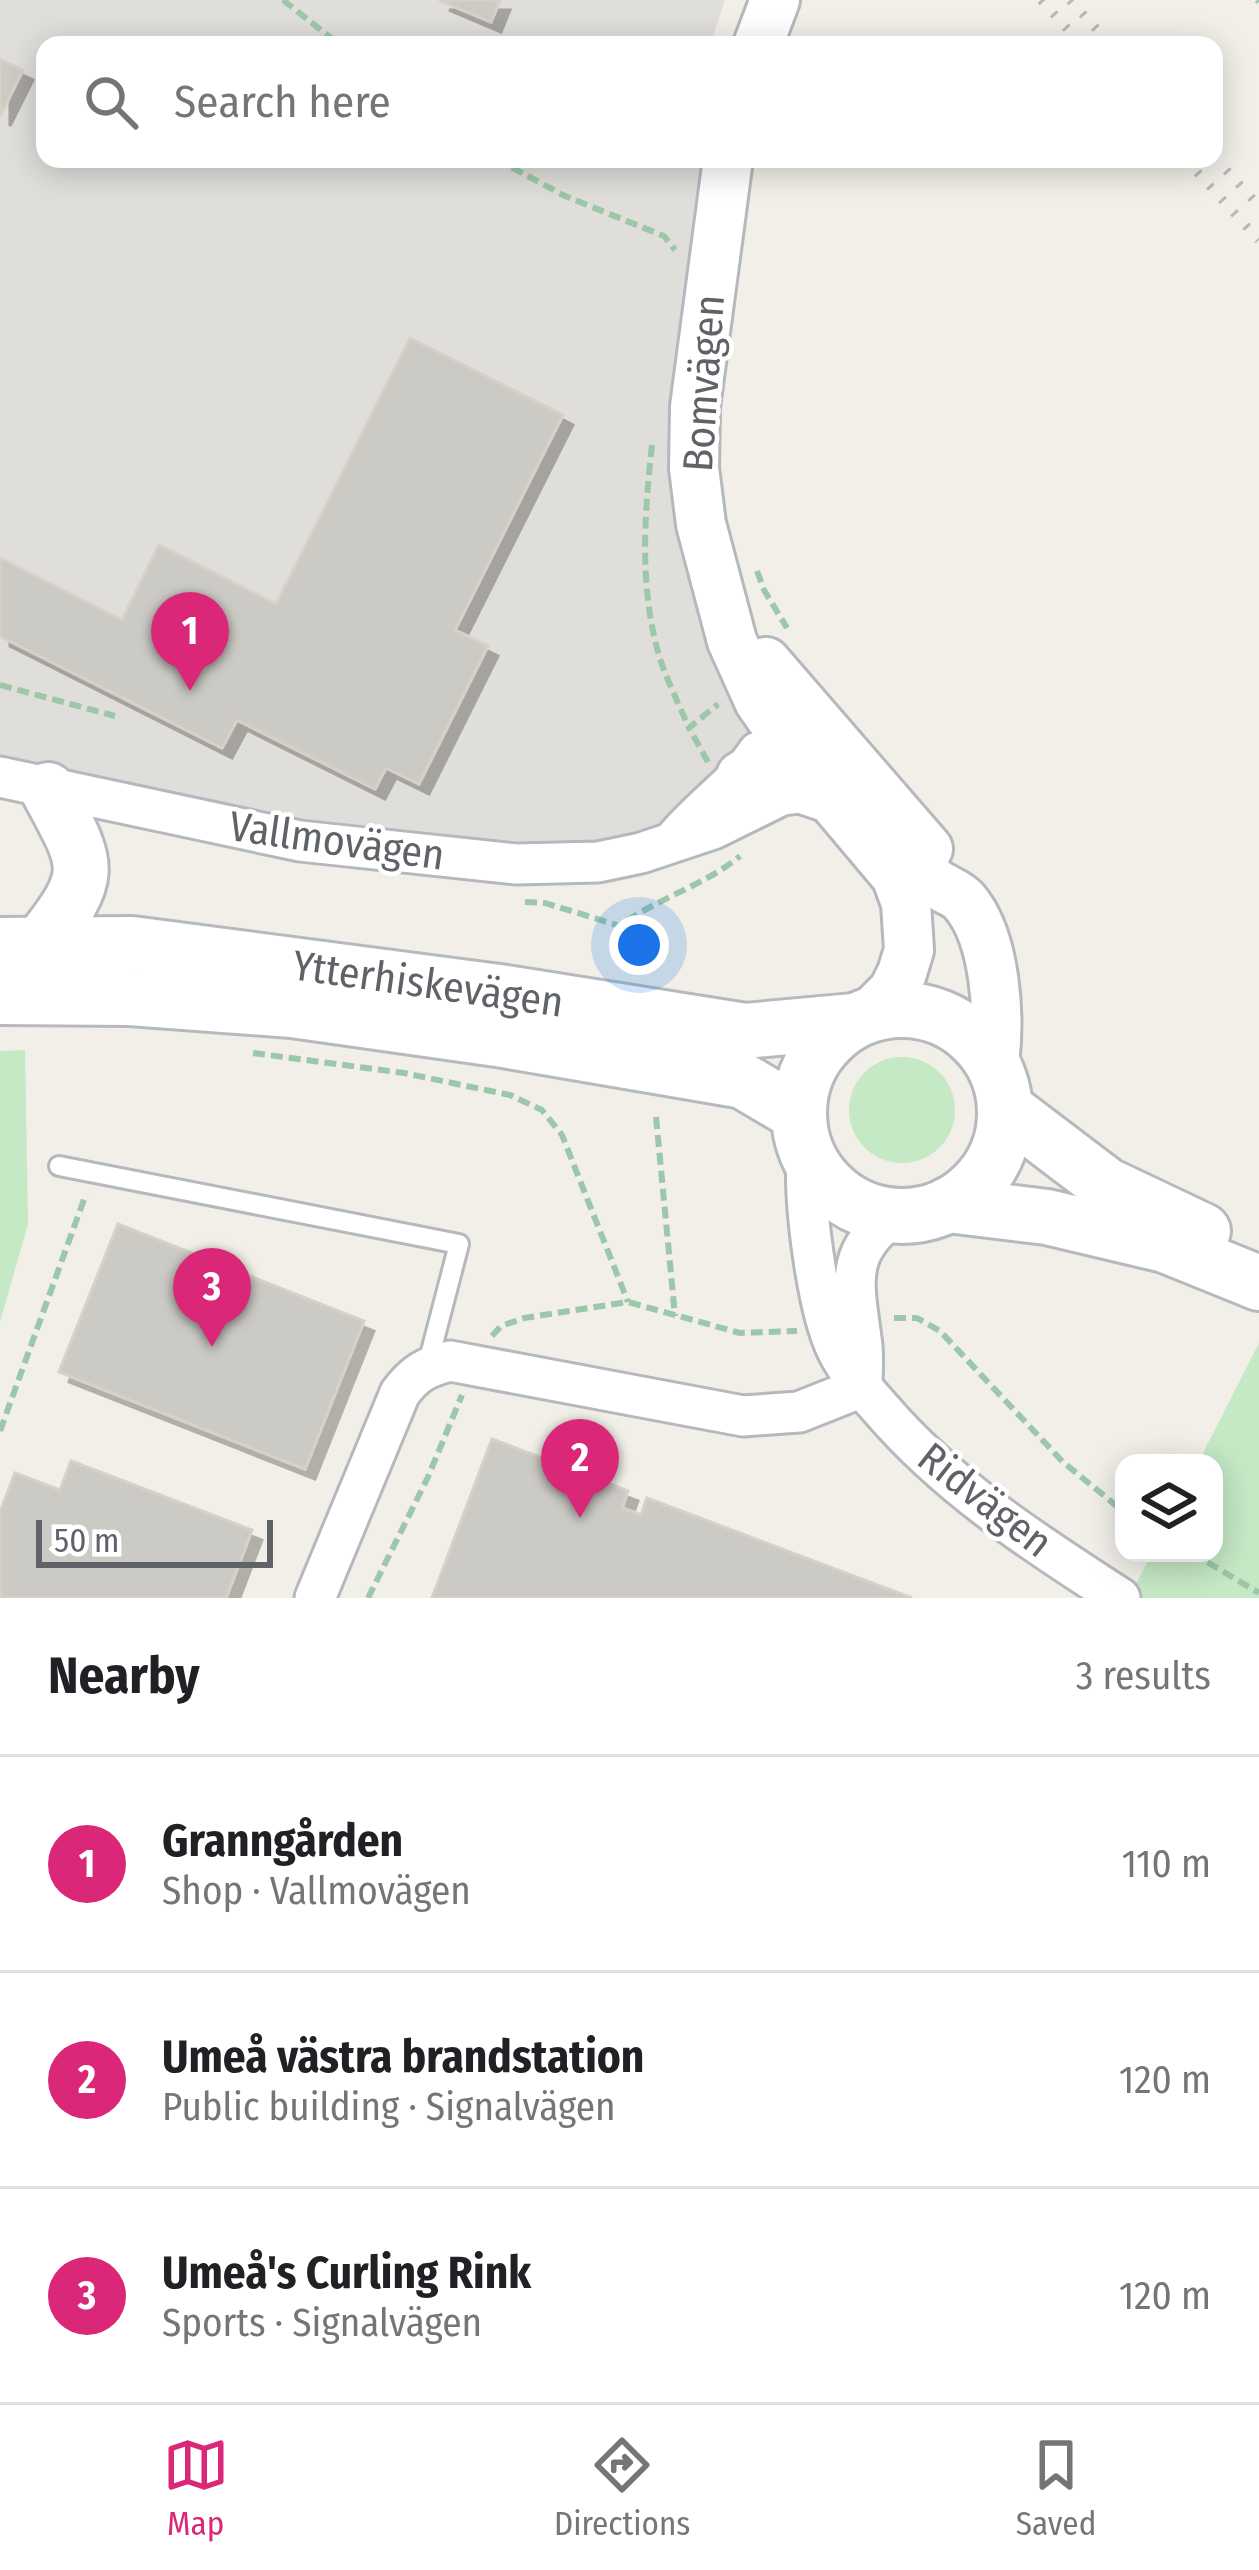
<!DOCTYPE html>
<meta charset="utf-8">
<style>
body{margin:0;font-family:"Fira Sans Condensed",sans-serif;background:#f6f6f6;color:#202124}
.controls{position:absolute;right:36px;bottom:36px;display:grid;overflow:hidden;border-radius:24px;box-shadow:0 6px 30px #0003}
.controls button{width:108px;height:108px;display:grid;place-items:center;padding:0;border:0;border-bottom:3px solid #e0e0e0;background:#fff;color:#202124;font:60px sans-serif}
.scale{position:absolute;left:36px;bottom:30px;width:237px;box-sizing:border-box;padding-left:12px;border:6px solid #5f6368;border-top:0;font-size:33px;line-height:42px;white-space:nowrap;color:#5f6368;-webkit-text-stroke:9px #fff;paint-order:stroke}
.you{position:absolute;left:639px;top:945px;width:42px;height:42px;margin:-30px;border:9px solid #fff;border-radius:50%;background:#1a73e8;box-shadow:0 0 0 18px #1a73e833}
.badge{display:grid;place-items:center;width:78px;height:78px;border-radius:50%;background:#db2777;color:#fff;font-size:39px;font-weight:700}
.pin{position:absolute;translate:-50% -99px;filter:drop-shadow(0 3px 6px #0008)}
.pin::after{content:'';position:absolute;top:63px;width:42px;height:36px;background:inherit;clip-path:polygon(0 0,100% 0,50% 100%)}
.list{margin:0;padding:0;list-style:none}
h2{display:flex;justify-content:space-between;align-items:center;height:156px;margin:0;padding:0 48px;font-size:51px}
h2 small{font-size:39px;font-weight:400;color:#757577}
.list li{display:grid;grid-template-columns:78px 1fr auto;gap:36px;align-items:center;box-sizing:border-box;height:216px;padding:0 48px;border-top:3px solid #e0e0e0}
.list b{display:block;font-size:45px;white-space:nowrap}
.list p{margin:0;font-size:39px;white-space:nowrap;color:#757577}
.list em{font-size:39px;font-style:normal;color:#757577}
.icon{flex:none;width:66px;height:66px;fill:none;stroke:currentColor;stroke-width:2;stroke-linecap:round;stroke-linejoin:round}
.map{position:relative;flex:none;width:1259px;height:1598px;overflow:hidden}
.search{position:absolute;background:#fff;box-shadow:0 6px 30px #0003;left:36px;right:36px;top:36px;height:132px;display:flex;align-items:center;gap:30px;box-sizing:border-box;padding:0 42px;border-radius:24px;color:#757577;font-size:45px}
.sheet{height:804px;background:#fff}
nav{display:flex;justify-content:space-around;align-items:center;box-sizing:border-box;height:168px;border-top:3px solid #e0e0e0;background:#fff;font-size:33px;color:#757577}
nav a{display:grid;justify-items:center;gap:6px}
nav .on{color:#db2777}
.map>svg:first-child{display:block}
.industrial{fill:#e0deda}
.green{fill:#c5e8c5}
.building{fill:#cccac5;stroke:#d6d1c6;stroke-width:3;filter:url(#shadow)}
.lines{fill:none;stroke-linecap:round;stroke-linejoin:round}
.service-casing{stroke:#b5b8bc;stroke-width:24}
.minor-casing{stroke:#b5b8bc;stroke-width:45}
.tertiary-casing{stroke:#b5b8bc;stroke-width:54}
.secondary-casing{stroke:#b6babf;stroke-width:60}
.path{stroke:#9cc7a9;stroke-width:6;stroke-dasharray:12 6;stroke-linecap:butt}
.service{stroke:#fff;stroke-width:18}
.minor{stroke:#fff;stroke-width:39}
.tertiary{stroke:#fff;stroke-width:48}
.secondary{stroke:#fff;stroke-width:54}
.rail{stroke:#b6b7b8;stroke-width:9;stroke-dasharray:3 15;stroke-linecap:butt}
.labels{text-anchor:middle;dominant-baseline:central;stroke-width:9;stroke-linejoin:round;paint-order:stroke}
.street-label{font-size:42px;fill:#5f6368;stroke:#fff}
</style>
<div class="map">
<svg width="1259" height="1598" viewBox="0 0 1259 1598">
<defs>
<filter id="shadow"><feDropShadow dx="10" dy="10" stdDeviation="0" flood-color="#0004"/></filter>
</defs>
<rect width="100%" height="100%" fill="#f1efe8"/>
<path class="industrial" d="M 0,0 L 725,0 L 710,45 L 45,45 L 45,159 L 700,159 L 693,323 L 695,407 L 762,725 L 675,839 L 516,864 L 0,777 Z"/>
<g class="green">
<path d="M 25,1050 L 28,1224 L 0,1322 L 0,1051 Z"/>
<circle cx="902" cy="1110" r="53"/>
<path d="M 1259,1343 L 1259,1598 L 1129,1598 L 1152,1553 L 1214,1553 L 1214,1463 L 1198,1463 Z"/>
</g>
<g class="building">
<path d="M 439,0 L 500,0 L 491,22 Z"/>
<path d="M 0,59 L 23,70 L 0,116 Z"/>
<path d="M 410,338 L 563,415 L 455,630 L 488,646 L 419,784 L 386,768 L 375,789 L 237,720 L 222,748 L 0,636 L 0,558 L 122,620 L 159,545 L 276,604 Z"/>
<path d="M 118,1224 L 364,1321 L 305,1469 L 59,1372 Z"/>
<path d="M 492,1439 L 628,1491 L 622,1508 L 641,1515 L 647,1498 L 912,1598 L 432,1598 Z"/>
<path d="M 71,1461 L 252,1530 L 226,1598 L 0,1598 L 0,1512 L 15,1473 L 60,1490 Z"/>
</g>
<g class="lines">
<g class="service-casing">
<path id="service" d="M 59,1166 L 459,1244 L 427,1367"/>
</g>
<g class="minor-casing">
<g id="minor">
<path d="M 0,777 L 300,841 L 516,864 L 598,862 L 641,853 L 713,829 L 782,795 L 800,793 L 836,805"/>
<path d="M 675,839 C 701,807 736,785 758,752"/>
<path d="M 807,1158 C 804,1204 817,1309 837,1350 C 847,1371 865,1391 881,1409 C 949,1488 1033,1542 1120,1598"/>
<path d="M 862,1387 C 862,1371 864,1354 861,1338 C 854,1284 844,1252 894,1216"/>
<path d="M 315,1598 L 400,1393 C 415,1373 426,1367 450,1361 L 743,1416 L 799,1412 L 862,1387"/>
</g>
</g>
<g class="tertiary-casing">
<g id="tertiary">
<path d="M 758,45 L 775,0"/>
<path d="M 728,159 L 695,407 L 694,468 L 701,524 L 732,641 L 759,701 L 810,774 L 896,876 L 906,903 L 909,950 L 902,973 L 893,991 L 871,1013"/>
<path d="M 766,662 L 928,849"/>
<path d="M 741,776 C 767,763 795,739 822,758"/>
<path d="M 889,832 C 903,848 916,867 933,881 C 942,889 956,892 964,901 C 996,938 1000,1017 994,1063"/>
</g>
</g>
<g class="secondary-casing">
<g id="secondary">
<path d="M 40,944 C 97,873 89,866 48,790"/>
<path d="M 0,945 L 132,944 L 499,992 L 745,1031 L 854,1021"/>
<path d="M 0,997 L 130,998 L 292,1010 L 497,1039 L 743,1081 L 799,1114"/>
<circle cx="902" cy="1113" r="103"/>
<path d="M 1006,1109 L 1106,1185 L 1203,1231"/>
<path d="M 948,1205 L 1047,1217 L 1165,1245 L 1259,1283"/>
</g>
</g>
<g class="path">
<path d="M 283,0 L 340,45"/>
<path d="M 1257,0 L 1259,2"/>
<path d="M 496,159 L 565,196 L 664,236 L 675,250"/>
<path d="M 652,445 C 644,518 639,588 660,659 C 668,682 679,705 689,728"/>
<path d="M 757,571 L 764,590 L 787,628"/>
<path d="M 0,685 L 115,716"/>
<path d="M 708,762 L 689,728 L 718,704"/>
<path d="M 525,902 L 545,903 L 620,926"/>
<path d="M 630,970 L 620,926 C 657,898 704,886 740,856"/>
<path d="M 253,1053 L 404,1073 L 510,1095 L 542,1110 L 562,1135 L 628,1302"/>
<path d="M 656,1117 L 675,1316"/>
<path d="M 894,1318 L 917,1318 L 940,1331 L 1063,1462 L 1124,1512"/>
<path d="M 492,1336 L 501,1326 L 524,1318 L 628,1302 L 740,1333 L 797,1331"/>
<path d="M 0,1431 L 86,1194"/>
<path d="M 1192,1553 L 1259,1593"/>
<path d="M 368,1598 L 428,1477 L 462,1395"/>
</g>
<use href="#service" class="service"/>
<use href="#minor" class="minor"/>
<use href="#tertiary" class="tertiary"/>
<use href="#secondary" class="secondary"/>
<g class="rail">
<path d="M 1041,0 L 1082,45"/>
<path d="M 1070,0 L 1111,45"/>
<path d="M 1214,157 L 1259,206"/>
<path d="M 1185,159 L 1259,240"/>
</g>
</g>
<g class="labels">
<g class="street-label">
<text transform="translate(704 383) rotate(-86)">Bomvägen</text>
<text transform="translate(337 841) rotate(8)">Vallmovägen</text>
<text transform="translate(428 984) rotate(8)">Ytterhiskevägen</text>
<text transform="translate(985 1500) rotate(38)">Ridvägen</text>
</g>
</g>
</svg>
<div class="controls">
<button><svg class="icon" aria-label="layers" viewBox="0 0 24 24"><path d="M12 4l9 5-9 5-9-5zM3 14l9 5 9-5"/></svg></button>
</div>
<div class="scale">50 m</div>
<div class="you"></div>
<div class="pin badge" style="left:190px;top:691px">1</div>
<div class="pin badge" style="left:580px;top:1518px">2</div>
<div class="pin badge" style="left:212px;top:1347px">3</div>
<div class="search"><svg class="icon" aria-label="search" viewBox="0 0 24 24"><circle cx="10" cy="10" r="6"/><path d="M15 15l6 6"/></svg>Search here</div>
</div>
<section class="sheet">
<h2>Nearby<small>3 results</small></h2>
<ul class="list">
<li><span class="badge">1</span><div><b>Granngården</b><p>Shop · Vallmovägen</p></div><em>110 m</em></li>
<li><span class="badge">2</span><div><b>Umeå västra brandstation</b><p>Public building · Signalvägen</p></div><em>120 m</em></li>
<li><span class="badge">3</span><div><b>Umeå's Curling Rink</b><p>Sports · Signalvägen</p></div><em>120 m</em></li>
</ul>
</section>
<nav>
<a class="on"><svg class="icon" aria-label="map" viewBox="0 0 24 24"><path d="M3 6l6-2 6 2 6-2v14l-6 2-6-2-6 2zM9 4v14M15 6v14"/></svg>Map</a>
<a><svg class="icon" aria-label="directions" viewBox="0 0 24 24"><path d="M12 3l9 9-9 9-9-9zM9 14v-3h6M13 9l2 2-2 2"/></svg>Directions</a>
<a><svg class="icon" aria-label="saved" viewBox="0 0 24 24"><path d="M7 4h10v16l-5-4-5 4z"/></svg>Saved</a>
</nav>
